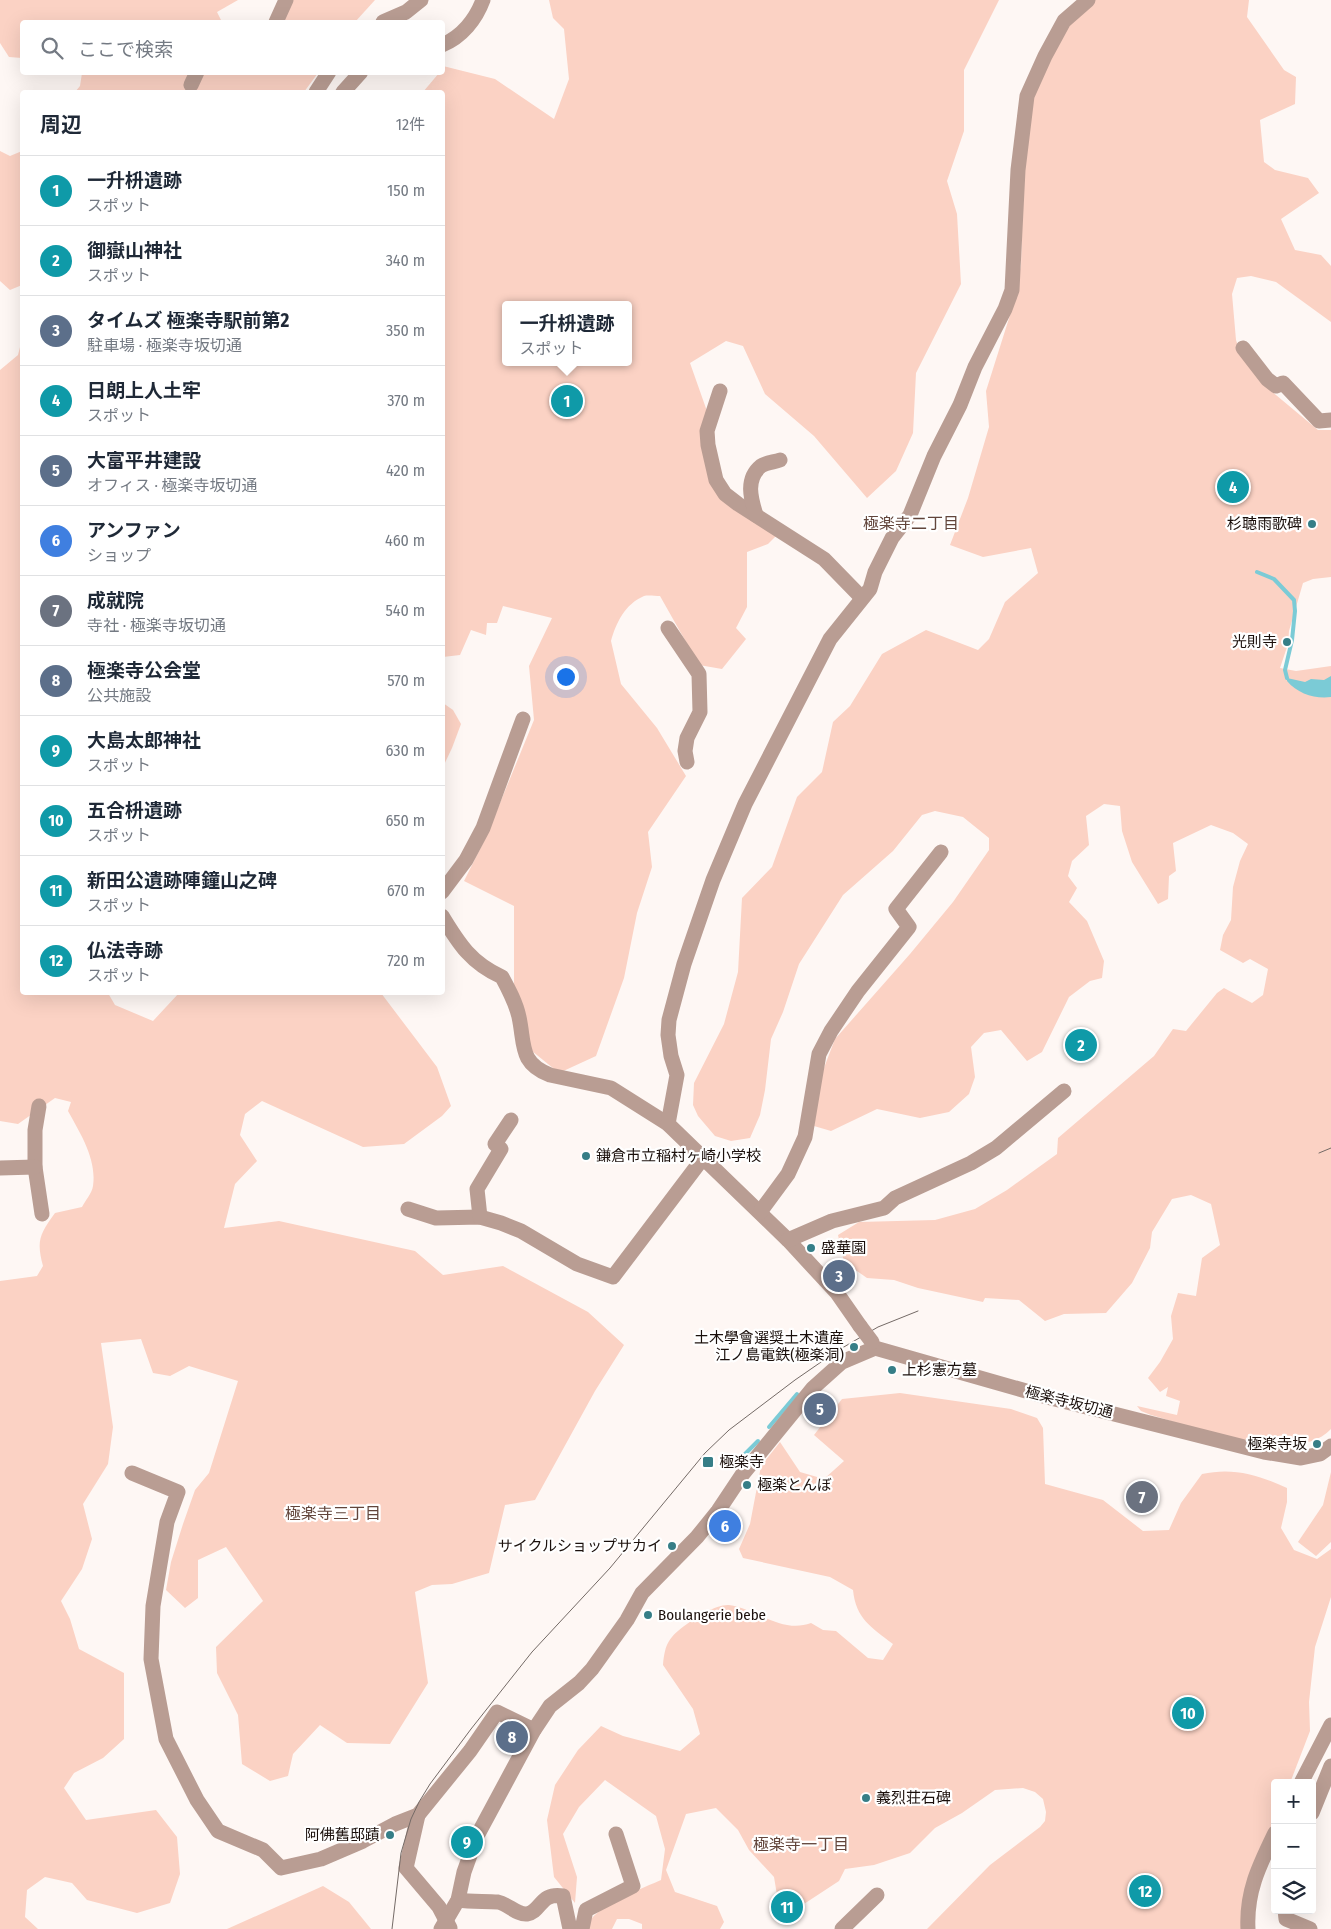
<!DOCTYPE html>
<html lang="ja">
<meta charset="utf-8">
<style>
body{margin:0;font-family:"Fira Sans Condensed","Noto Sans JP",sans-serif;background:#f2f2f3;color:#1f2937}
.controls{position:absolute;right:15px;bottom:15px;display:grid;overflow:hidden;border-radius:5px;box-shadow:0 5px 20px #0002}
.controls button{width:45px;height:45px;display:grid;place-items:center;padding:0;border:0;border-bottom:1px solid #e0e1e3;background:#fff;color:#1f2937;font:25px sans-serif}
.you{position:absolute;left:565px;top:676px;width:18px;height:18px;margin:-12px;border:4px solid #fff;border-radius:50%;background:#1a73e8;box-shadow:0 0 0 8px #1a73e833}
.badge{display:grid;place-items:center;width:32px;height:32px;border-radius:50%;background:#0f766e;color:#fff;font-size:16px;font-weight:700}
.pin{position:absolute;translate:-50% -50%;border:2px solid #fff;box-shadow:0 1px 5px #0006}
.popup{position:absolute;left:502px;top:301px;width:130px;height:65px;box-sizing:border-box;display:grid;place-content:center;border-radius:5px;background:#fff;filter:drop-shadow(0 1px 4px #0005);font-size:16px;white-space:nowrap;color:#747a83}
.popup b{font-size:19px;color:#1f2937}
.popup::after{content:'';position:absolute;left:50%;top:100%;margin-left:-10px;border:10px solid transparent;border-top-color:#fff}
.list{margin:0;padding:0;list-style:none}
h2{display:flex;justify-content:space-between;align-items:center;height:65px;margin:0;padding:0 20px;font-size:21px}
h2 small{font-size:16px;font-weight:400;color:#747a83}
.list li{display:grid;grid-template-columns:32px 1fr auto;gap:15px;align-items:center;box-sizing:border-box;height:70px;padding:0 20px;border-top:1px solid #e0e1e3}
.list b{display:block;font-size:19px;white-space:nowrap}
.list p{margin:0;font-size:16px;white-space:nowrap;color:#747a83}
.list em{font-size:16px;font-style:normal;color:#747a83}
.icon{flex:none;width:28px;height:28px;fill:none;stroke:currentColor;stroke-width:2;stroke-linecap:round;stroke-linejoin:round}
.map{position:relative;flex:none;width:1331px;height:1929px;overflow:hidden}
.search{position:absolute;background:#fff;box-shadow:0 5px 20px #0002;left:20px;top:20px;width:425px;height:55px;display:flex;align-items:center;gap:12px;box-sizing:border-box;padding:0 18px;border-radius:5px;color:#747a83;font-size:19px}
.panel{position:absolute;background:#fff;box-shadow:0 5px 20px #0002;left:20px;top:90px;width:425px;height:905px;border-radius:5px}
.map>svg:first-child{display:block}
.green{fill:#fbd2c4;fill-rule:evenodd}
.water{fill:#7bcbd6}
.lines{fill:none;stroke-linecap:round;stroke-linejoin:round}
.stream{stroke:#7bcbd6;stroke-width:4}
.minor{stroke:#b99d93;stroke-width:15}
.tram{stroke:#746a66;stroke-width:1}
.minor-bridge{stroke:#b99d93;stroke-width:15}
.poi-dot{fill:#367e87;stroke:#fff;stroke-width:2}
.labels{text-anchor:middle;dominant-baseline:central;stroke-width:4.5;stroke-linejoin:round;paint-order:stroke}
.poi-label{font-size:15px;fill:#1a0f0b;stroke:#fff;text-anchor:start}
.street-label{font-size:15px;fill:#1a0f0b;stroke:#fff}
.neighbourhood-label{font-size:16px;fill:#62453b;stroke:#fff}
</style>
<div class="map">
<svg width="1331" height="1929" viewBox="0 0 1331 1929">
<rect width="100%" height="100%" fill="#fef7f4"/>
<g class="green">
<path d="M 0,0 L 238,0 L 217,12 L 222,22 L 22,22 L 22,58 L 9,57 L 0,43 Z"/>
<path d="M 290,0 L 375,0 L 355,22 L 281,22 Z"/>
<path d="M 549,0 L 999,0 L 964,70 L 964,131 L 947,181 L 957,214 L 961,284 L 916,373 L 913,433 L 896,471 L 867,498 L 814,436 L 765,394 L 743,346 L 726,341 L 690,363 L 714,431 L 719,497 L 776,536 L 768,544 L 747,552 L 747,607 L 736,628 L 746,639 L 722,669 L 699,665 L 660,596 C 655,596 648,595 644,596 C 625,604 616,623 611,641 L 621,684 L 657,728 L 686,776 L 648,832 L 652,867 L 637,913 L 624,978 L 596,1056 L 559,1073 L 532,1051 L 514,988 L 514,906 L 464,881 L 486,837 L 534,720 L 529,666 L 552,618 L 503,606 L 497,623 L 487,623 L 486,635 L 471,630 L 460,655 L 443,657 L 442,92 L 423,92 L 439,73 L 442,72 L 443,66 L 495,79 L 554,119 L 569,79 L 564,29 L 553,18 ZM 506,305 L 628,305 L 628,362 L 506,362 Z"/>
<path d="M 1079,0 L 1249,0 L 1247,17 L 1284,70 L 1296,77 L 1295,104 L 1260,120 L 1264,162 L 1275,170 L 1308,178 L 1319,193 L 1281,219 L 1295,250 L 1321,255 L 1331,266 L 1331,322 L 1276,282 L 1251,276 L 1237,278 L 1232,294 L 1236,340 L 1241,355 L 1264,385 L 1318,430 L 1331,430 L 1331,577 L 1313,579 L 1303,583 L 1289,631 L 1288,644 L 1280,668 L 1296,671 L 1331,666 L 1331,1429 C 1296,1467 1193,1427 1151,1415 L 1141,1411 L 1137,1406 L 1177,1415 L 1180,1401 L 1166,1396 L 1168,1387 L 1160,1392 L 1148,1378 L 1160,1362 L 1173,1339 L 1171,1316 L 1178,1293 L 1196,1296 L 1202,1258 L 1220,1245 L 1211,1204 L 1191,1195 L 1172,1199 L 1152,1232 L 1150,1248 L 1132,1283 L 1106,1313 L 1064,1314 L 1045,1321 L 1019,1300 L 985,1298 L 983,1302 L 918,1288 L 894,1280 L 867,1278 L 844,1262 L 838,1235 L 859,1222 L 935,1220 L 975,1209 L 1007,1190 L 1057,1154 L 1058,1138 L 1154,1056 L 1173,1029 L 1186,1031 L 1217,993 L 1224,988 L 1252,1003 L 1263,995 L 1268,969 L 1250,959 L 1243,963 L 1220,950 L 1223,935 L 1231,920 L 1233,887 L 1240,861 L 1248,844 L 1233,833 L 1211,825 L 1173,843 L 1176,871 L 1169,876 L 1168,899 L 1158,904 L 1132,862 L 1122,831 L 1120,806 L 1104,804 L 1086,816 L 1089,845 L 1072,861 L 1068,876 L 1077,888 L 1069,902 L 1087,921 L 1104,961 L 1102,978 L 1090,981 L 1069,997 L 1042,1052 L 1027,1061 L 1001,1030 L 984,1033 L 971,1047 L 975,1077 L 969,1094 L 949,1112 L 920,1118 L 877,1109 L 831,1131 L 814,1126 L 822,1073 L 835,1039 L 910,954 L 953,902 L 989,850 L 989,838 L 963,817 L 935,811 L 922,815 L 893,851 L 843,895 L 799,964 L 783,1012 L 771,1039 L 765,1090 L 760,1115 L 750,1138 L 731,1141 L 715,1136 L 698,1116 L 693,1105 L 694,1083 L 724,1024 L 738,972 L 742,898 L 772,867 L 797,797 L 822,772 L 833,722 L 850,706 L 882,654 L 926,630 L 978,650 L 989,639 L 1005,602 L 1038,573 L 1031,548 L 983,557 L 950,545 L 968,498 L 989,427 L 986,391 L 1011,312 L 1021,265 L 1023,184 L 1032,95 Z"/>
<path d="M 82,73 L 318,73 L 304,92 L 75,92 L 80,86 Z"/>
<path d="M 0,151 L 10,156 L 22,151 L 22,285 L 10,290 L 0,281 Z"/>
<path d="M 22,339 L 22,992 L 108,993 L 115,1005 L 153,1021 L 179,993 L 381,993 L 437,1067 L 451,1106 L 442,1116 L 404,1144 L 363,1147 L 262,1101 L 245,1114 L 240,1135 L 257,1161 L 235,1184 L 224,1228 L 279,1221 L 415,1251 L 443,1275 L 503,1266 L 588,1312 L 624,1345 L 595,1391 L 535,1500 L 505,1505 L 489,1573 L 452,1584 L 432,1585 L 415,1592 L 428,1683 L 390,1744 L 347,1743 L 320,1725 L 293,1754 L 288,1776 L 270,1781 L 242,1764 L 238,1715 L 217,1673 L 216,1647 L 263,1601 L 226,1547 L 198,1560 L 198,1598 L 185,1608 L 166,1590 L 171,1562 L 183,1524 L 195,1490 L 209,1473 L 238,1381 L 189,1366 L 170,1376 L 153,1373 L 141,1339 L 101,1343 L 113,1427 L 108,1464 L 83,1504 L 92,1539 L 82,1569 L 61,1601 L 70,1619 L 79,1649 L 124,1673 L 124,1739 L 103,1758 L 74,1773 L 64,1788 L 86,1820 L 156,1810 L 177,1837 L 180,1874 L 170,1903 L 137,1913 L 87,1900 L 72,1883 L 45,1877 L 27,1890 L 25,1917 L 38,1929 L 0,1929 L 0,1281 L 37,1276 L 43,1266 C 36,1240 40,1234 55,1213 L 82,1207 C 85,1201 92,1193 93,1186 C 97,1159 80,1133 68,1111 L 71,1102 L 55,1098 L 18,1124 L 0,1121 L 0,370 L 18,355 Z"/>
<path d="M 443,703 L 453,710 L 461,724 L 452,748 L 443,767 Z"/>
<path d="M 900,1393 L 1011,1409 L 1037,1418 L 1043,1428 L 1045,1484 L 1103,1500 L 1143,1531 L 1169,1530 L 1181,1503 L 1202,1474 C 1233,1467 1259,1475 1287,1488 L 1287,1502 L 1281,1528 L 1294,1550 L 1317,1559 L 1331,1549 L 1331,1597 L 1315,1647 L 1309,1702 L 1310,1731 L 1290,1783 L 1275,1783 L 1275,1820 L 1261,1849 L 1242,1929 L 927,1929 L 990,1865 L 1040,1827 L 1045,1821 L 1046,1812 L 1043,1799 L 1035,1792 L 1023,1788 L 995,1790 L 962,1813 L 935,1828 L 910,1853 L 874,1865 L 845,1869 L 839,1881 L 781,1919 L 774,1877 L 749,1850 L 738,1830 L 716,1808 L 686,1814 L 666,1870 L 675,1892 L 717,1906 L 724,1922 L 720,1929 L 642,1929 L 642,1924 L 629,1919 L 617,1919 L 612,1929 L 589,1929 C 589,1926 589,1924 590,1921 C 598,1906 645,1887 661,1880 L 665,1849 L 656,1816 L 605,1780 L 579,1807 L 563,1834 L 577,1877 L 575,1903 L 554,1877 L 547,1820 L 555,1785 L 578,1750 L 601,1726 L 623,1736 L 680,1751 L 700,1734 L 693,1709 L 663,1665 C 665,1643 669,1637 687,1624 C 696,1617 717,1604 729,1605 C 757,1609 782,1634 811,1623 L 823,1630 L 836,1631 L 868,1658 L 883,1660 L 893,1644 C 871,1627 856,1619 853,1590 L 830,1577 L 743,1558 L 739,1549 L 750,1524 L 761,1466 L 780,1442 L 800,1472 L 824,1479 L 844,1461 L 814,1435 L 842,1399 Z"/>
<path d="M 1331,1472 L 1331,1542 L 1316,1556 L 1298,1542 L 1323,1505 Z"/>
<path d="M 323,1886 L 349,1902 L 371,1929 L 227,1929 Z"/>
</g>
<path class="water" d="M 1331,676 L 1331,697 C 1315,699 1298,694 1287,681 L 1287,678 L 1305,682 L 1311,679 L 1324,680 Z"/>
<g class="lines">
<g class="stream">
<path d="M 1257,572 L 1274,579 L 1294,600 L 1295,611 L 1292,640 L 1285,670 L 1287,678"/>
<path d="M 769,1427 L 797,1394"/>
<path d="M 738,1461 L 758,1441"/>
</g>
<g class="minor">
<path d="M 276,22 L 286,0"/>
<path d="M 383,22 L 406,12 L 421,0"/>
<path d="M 442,45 C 462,37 476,19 483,0"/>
<path d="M 191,85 L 197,72"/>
<path d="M 316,92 L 329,72"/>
<path d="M 343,92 L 361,72"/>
<path d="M 1243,348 L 1267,379 L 1276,386 L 1283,383 L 1319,421 L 1331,420"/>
<path d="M 720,391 L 707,431 L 708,445 L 716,480 L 725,494 L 738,504 L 824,559 L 862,598"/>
<path d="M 756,515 C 751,499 745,479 761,466 C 765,463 774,462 780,460"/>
<path d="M 668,628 L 699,674 L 700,712 L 687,738 L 685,751 L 687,762"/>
<path d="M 442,892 L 466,860 L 483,828 L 523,719"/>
<path d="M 442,916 C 459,944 471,963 502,977 C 509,990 516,1003 519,1017 C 525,1045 519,1063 550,1075 L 611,1088 L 668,1124 L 788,1240 L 837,1293 L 860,1326"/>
<path d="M 39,1106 L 35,1130 L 35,1167 L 42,1214"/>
<path d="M 668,1124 L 677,1075 L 671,1056 L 668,1035 L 669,1020 L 684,964 L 713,880 L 745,804 L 830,639 L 870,589 L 875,572 L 892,538 L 910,515 L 934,456 L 960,405 L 975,367 L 1005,309 L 1012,290 L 1018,170 L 1027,96 L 1045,56 L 1064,21 L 1088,0"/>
<path d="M 0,1168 L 35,1167"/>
<path d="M 408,1209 L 436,1218 L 480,1217 L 501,1223 L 521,1231 L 577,1264 L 613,1277 L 703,1158"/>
<path d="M 760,1212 L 788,1174 L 805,1137 L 819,1054 L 831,1031 L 858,991 L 909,927 L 896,909 L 941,852"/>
<path d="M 480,1217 L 477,1189 L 501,1149 L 495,1144 L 511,1120"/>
<path d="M 788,1240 L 832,1221 L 884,1208 L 895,1198 L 971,1163 L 996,1148 L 1064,1091"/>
<path d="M 875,1348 L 1047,1397 L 1264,1452 L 1301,1458 L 1320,1454 L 1331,1446"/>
<path d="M 132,1473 L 178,1492 L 167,1522 L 153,1606 L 151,1659 L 166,1739 L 197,1800 L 218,1831 L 263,1850 L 281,1868 L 321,1859 L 363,1841 L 395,1824 L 418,1815 L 470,1751 L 497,1712 L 534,1730"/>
<path d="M 1301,1783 L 1331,1725"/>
<path d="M 1312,1813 L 1331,1766"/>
<path d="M 418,1815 L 406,1868 L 439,1907 L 450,1928"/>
<path d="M 458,1900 C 471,1902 485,1901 498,1902 C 508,1904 517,1915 527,1914 C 541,1912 540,1892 563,1896 L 570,1929"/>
<path d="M 1285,1910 L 1286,1919 L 1310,1929"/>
<path d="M 441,1929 L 458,1900 L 464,1872 L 477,1836 L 534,1730 L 550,1706 L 579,1683 L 592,1669 L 627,1620 L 642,1593 L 697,1537 L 718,1511 L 742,1475 L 813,1388 L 842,1362 L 875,1348"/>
<path d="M 582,1929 L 586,1910 L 633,1886 L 616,1834"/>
<path d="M 842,1929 L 877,1895"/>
<path d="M 1248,1929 C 1246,1892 1259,1866 1275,1833"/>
</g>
<g class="tram">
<path d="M 1319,1153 L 1331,1148"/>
<path d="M 392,1929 L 401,1853 L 411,1819 L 419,1802 L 430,1784 L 471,1729 L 532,1652 L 610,1568 L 705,1453 L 729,1430 L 795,1380 L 837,1351 L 878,1327 L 918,1311"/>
</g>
<path class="minor-bridge" d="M 860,1326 L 872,1342"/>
</g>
<g class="poi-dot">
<circle cx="1312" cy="524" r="5"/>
<circle cx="1287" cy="642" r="5"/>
<circle cx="586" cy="1156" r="5"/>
<circle cx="811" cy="1248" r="5"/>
<circle cx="854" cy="1347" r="5"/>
<circle cx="892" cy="1370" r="5"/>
<circle cx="1317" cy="1444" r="5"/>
<rect x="702" y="1456" width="12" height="12" rx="2.5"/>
<circle cx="747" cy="1485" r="5"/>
<circle cx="672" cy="1546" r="5"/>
<circle cx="648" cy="1615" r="5"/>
<circle cx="866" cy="1798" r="5"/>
<circle cx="390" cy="1835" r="5"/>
</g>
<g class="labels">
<g class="poi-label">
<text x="1302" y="524" text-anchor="end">杉聴雨歌碑</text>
<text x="1277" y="642" text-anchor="end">光則寺</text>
<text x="596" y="1156">鎌倉市立稲村ヶ崎小学校</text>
<text x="821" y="1248">盛華園</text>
<text x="844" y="1338" text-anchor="end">土木學會選奨土木遺産<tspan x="844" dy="17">江ノ島電鉄(極楽洞)</tspan></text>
<text x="902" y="1370">上杉憲方墓</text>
<text x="1307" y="1444" text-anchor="end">極楽寺坂</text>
<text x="719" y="1462">極楽寺</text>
<text x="757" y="1485">極楽とんぼ</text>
<text x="662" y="1546" text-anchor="end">サイクルショップサカイ</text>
<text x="658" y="1615">Boulangerie bebe</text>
<text x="876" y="1798">義烈荘石碑</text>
<text x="380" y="1835" text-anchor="end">阿佛舊邸蹟</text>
</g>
<g class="street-label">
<text transform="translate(1069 1402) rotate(14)">極楽寺坂切通</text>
</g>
<g class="neighbourhood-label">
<text x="911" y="523">極楽寺二丁目</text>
<text x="333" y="1513">極楽寺三丁目</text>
<text x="801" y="1844">極楽寺一丁目</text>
</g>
</g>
</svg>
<div class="controls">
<button>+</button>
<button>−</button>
<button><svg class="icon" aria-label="layers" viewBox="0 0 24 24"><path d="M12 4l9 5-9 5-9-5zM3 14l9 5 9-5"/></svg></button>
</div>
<div class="you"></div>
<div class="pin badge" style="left:567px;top:401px;background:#0f9aa8">1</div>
<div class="popup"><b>一升枡遺跡</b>スポット</div>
<div class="pin badge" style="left:1081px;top:1045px;background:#0f9aa8">2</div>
<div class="pin badge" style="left:839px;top:1276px;background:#5c6f8a">3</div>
<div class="pin badge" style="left:1233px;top:487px;background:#0f9aa8">4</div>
<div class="pin badge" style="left:820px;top:1409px;background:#5c6f8a">5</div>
<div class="pin badge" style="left:725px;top:1526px;background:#3f7fe0">6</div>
<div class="pin badge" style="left:1142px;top:1497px;background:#6b7280">7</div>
<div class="pin badge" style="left:512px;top:1737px;background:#5c6f8a">8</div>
<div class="pin badge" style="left:467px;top:1842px;background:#0f9aa8">9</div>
<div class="pin badge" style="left:1188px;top:1713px;background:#0f9aa8">10</div>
<div class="pin badge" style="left:787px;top:1907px;background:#0f9aa8">11</div>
<div class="pin badge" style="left:1145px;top:1891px;background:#0f9aa8">12</div>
<div class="search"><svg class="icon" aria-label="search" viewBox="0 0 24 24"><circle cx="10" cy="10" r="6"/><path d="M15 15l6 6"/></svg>ここで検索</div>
<section class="panel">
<h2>周辺<small>12件</small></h2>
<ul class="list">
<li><span class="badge" style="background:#0f9aa8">1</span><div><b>一升枡遺跡</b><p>スポット</p></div><em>150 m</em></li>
<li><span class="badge" style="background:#0f9aa8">2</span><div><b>御嶽山神社</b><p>スポット</p></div><em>340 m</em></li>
<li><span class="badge" style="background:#5c6f8a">3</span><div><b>タイムズ 極楽寺駅前第2</b><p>駐車場 · 極楽寺坂切通</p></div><em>350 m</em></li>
<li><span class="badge" style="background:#0f9aa8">4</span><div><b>日朗上人土牢</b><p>スポット</p></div><em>370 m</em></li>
<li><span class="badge" style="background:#5c6f8a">5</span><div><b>大富平井建設</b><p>オフィス · 極楽寺坂切通</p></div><em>420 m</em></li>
<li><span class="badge" style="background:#3f7fe0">6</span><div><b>アンファン</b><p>ショップ</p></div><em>460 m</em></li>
<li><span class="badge" style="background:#6b7280">7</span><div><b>成就院</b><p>寺社 · 極楽寺坂切通</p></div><em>540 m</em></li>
<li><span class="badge" style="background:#5c6f8a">8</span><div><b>極楽寺公会堂</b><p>公共施設</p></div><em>570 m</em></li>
<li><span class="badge" style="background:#0f9aa8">9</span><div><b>大島太郎神社</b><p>スポット</p></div><em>630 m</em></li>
<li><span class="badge" style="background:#0f9aa8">10</span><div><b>五合枡遺跡</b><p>スポット</p></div><em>650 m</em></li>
<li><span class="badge" style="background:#0f9aa8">11</span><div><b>新田公遺跡陣鐘山之碑</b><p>スポット</p></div><em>670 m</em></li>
<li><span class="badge" style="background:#0f9aa8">12</span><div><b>仏法寺跡</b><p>スポット</p></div><em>720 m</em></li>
</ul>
</section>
</div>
